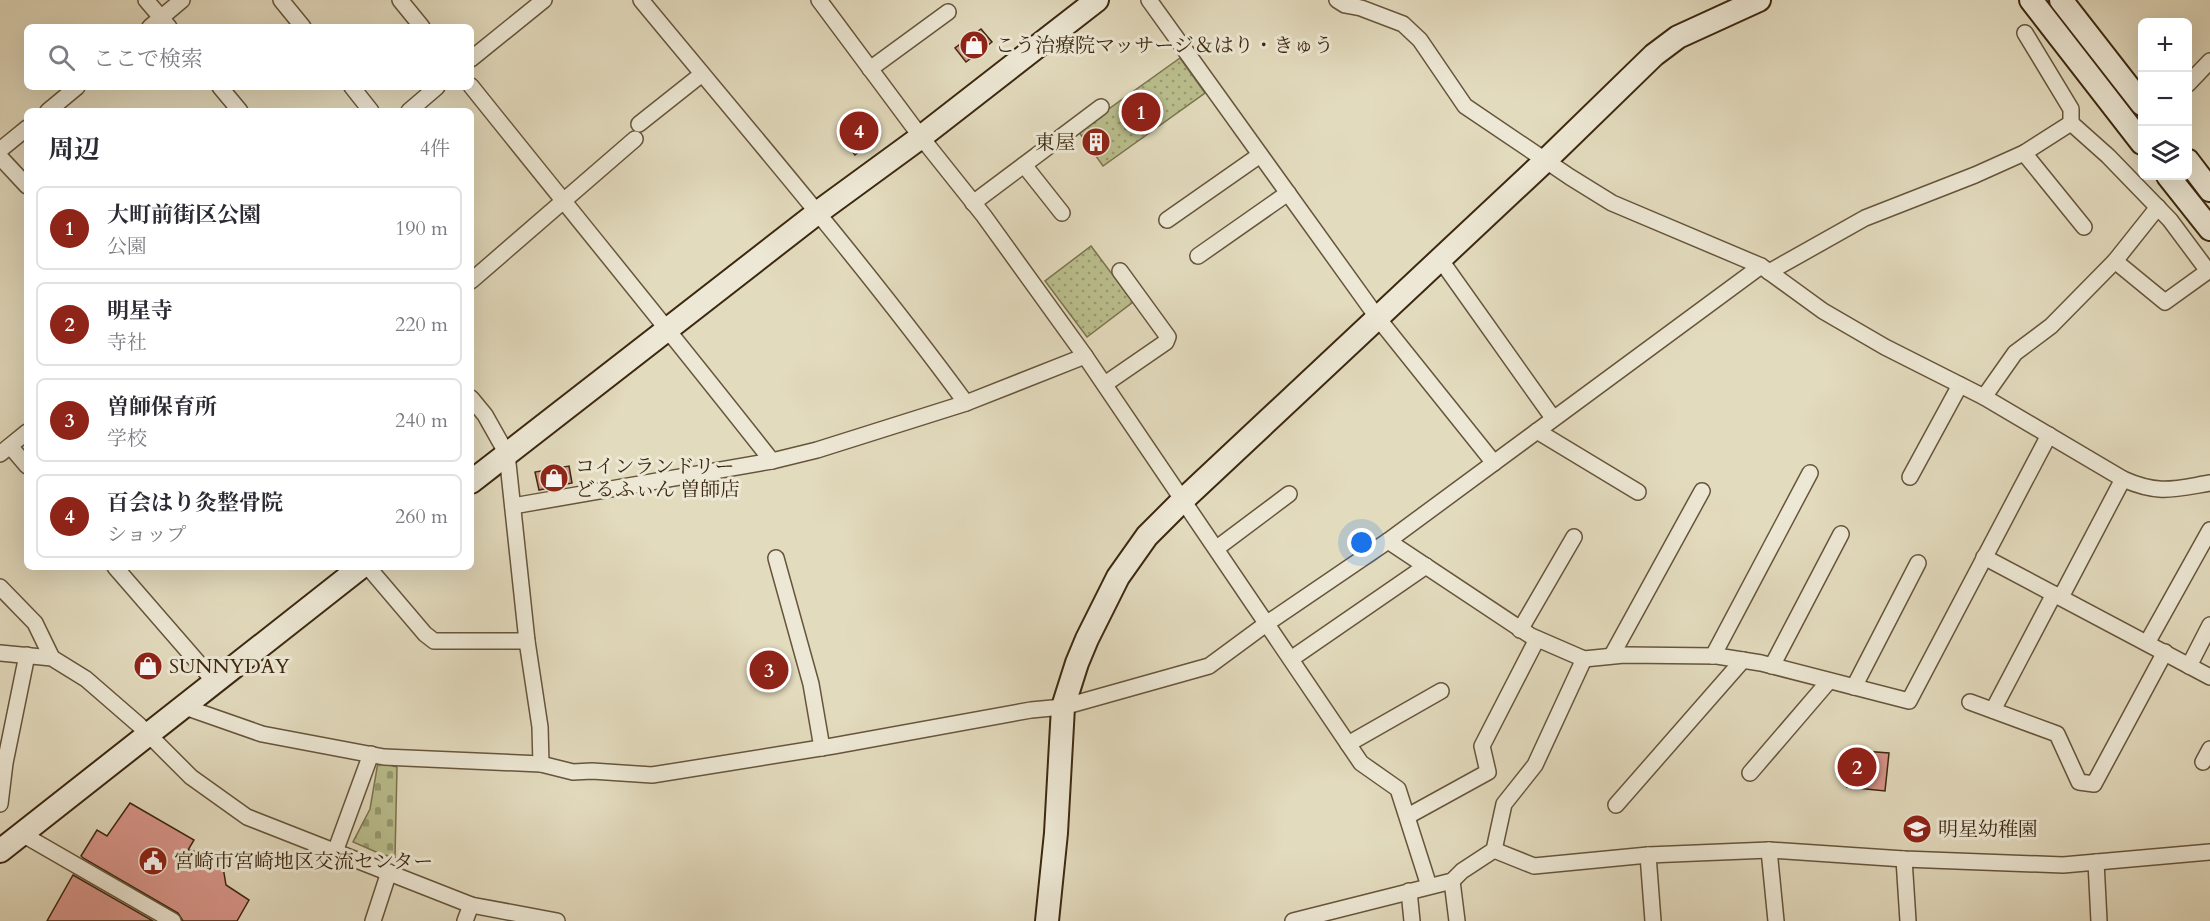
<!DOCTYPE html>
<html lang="ja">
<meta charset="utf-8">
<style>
body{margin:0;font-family:Cardo,"Noto Serif JP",serif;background:#f7f7f7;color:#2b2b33}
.controls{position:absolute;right:18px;top:18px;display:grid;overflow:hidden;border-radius:9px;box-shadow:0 6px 24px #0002}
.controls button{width:54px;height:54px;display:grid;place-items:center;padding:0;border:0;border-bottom:2px solid #e1e1e2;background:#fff;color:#2b2b33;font:30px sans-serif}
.you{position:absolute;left:1362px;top:543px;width:21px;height:21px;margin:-15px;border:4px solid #fff;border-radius:50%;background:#1a73e8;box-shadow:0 0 0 9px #1a73e833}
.badge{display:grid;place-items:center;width:39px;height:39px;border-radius:50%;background:#8f2418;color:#fff;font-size:20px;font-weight:700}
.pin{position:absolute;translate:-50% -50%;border:3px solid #fff;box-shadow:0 2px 6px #0006}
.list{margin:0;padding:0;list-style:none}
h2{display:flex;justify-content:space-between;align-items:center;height:78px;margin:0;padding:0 24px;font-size:26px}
h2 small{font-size:20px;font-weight:400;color:#7c7c81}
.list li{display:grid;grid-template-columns:39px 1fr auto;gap:18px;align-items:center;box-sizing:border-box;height:84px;margin:0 12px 12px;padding:0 12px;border:2px solid #e1e1e2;border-radius:9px}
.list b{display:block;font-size:22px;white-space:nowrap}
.list p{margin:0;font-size:20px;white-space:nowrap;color:#7c7c81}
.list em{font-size:20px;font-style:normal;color:#7c7c81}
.icon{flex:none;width:33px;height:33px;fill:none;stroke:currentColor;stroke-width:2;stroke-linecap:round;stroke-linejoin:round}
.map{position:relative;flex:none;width:2210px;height:921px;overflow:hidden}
.search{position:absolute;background:#fff;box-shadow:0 6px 24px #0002;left:24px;top:24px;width:450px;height:66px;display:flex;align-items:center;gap:15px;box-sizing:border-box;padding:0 21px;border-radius:9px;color:#7c7c81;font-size:22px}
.panel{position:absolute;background:#fff;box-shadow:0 6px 24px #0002;left:24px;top:108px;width:450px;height:462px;border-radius:9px}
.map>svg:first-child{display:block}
.grass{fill:url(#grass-dots);stroke:#7b734e;stroke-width:1.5}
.cemetery{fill:url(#cemetery-stones);stroke:#7b734e;stroke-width:1.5}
.building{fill:#d9968b;stroke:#3c2810;stroke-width:1.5}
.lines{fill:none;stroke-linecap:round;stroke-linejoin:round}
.street-casing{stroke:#66553c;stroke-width:18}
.secondary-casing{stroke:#3c2810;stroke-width:26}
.street{stroke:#ede8d5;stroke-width:15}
.secondary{stroke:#ede8d5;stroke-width:22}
.labels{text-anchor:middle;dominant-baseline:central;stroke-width:6;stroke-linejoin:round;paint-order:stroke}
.poi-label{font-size:20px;fill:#3c2810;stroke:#ede8d5;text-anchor:start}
</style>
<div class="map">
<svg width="2210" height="921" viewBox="0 0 2210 921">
<defs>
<pattern id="grass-dots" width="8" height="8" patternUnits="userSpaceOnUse" patternTransform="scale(1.5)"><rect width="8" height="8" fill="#babe8d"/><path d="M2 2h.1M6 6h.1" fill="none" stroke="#989a72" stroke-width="1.8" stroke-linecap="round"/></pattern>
<pattern id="cemetery-stones" width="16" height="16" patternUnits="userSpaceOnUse" patternTransform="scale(1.5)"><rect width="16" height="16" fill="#babe8d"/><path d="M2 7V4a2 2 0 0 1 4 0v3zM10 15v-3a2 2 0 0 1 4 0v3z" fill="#989a72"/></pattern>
</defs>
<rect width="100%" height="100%" fill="#e3dbbe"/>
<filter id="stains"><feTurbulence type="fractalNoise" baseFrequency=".00333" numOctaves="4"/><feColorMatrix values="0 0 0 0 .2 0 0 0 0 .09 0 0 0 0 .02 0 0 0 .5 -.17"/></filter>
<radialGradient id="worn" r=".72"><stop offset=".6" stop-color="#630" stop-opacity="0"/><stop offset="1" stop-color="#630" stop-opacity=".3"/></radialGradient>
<g class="grass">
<path d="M 1180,58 L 1205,93 L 1103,166 L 1078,131 Z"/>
<path d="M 1091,246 L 1133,302 L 1087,337 L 1045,281 Z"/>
</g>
<path class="cemetery" d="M 378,762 L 397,767 L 395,857 L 383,855 L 353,842 L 370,809 Z"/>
<g class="building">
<path d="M 981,29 L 992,42 L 966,62 L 955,48 Z"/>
<path d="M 853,128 L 867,145 L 855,155 L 842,138 Z"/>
<path d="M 569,466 L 572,483 L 539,490 L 535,472 Z"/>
<path d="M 1850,750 L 1889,753 L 1885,791 L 1847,787 Z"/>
<path d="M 130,803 L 194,840 L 188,850 L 208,854 L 223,867 L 226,885 L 249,900 L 237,921 L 183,921 L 178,913 L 83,858 L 81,856 L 97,830 L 107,836 Z"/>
<path d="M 73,875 L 153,921 L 47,921 Z"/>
</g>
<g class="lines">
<g class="street-casing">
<g id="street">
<path d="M 146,0 L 169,27"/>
<path d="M 281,0 L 303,27"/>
<path d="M 400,0 L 422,27"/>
<path d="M 641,0 C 751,133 864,264 966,403"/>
<path d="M 819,0 L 921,137 L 984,216 L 1085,356 L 1361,763 L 1398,789 L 1429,886"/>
<path d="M 1149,0 L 1377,317 L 1494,463"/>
<path d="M 1337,0 L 1345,5 L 1361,8 L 1403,24 L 1420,40 L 1465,106 L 1570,177 L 1612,203 L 1761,266 L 1823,311 L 1885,347 L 1984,397 L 2123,479 C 2159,495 2174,489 2210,483"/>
<path d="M 150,27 L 182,0"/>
<path d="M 471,59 L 544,0"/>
<path d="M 870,69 L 948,12"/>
<path d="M 2188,84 L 2210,61"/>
<path d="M 471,86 C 571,211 673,335 772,461"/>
<path d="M 220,87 L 240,111"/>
<path d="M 352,87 L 371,111"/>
<path d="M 48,111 L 77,87"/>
<path d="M 409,111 L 437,87"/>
<path d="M 2071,123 L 2108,156 L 2170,220 L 2208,271 L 2165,302 L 2115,261"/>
<path d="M 639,124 L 702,74"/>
<path d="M 0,150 L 27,128"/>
<path d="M 2024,153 L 2084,227"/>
<path d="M 0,157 L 27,186"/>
<path d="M 1024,165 L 1062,213"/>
<path d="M 973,203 L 1101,107"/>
<path d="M 1167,220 L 1260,155"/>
<path d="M 1198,256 L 1288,193"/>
<path d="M 1440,259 L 1553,418"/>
<path d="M 1769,272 L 1865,218 L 1975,175 L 2024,153 L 2071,123 L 2071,109 L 2025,33"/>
<path d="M 471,281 L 635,139"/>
<path d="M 1105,384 L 1166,342 L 1168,337 L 1120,271"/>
<path d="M 1984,397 L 2015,353 L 2051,326 L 2115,261 L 2158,207"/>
<path d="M 471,398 L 485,415 L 507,454 L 527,641 L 540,727 L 541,764"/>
<path d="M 1537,431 L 1638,492"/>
<path d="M 10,446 L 27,466"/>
<path d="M 0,454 L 27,432"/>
<path d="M 1910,477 L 1960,385"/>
<path d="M 513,506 L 772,461 L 817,450 L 966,403 L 1085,356"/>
<path d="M 1388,541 L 1531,636 L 1584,659 L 1624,655 L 1717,656 L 1761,663 L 1909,701 L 2049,435"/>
<path d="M 1217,548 L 1289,494"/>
<path d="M 1984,557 L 2210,677"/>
<path d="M 776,558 L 811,684 L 822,748"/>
<path d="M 115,567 L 214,681"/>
<path d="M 368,567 L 425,634 L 434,641 L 527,641"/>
<path d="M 0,587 L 35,623 L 52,658"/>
<path d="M 2061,597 L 2123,479"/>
<path d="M 1520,630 L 1574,537"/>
<path d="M 2147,643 L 2210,530"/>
<path d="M 0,653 L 52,658 L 86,679 L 139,725 L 191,777 L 247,817 L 471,905 L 557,921"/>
<path d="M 1612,655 L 1702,491"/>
<path d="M 1713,656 L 1810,473"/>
<path d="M 1291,659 L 1426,566"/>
<path d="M 1772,666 L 1841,534"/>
<path d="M 2189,666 L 2210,625"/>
<path d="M 1854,687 L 1918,563"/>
<path d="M 1970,702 L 2057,734 L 2079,782 L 2094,784 L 2165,652"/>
<path d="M 182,706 L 262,734 L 384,757 L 541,764 L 573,772 L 592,771 L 652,775 L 833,746 L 1031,710 L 1063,707 L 1209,666 L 1266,624 L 1388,541 L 1761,266"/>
<path d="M 1993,710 L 2054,594"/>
<path d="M 1348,744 L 1441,691"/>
<path d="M 2203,762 L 2210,749"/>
<path d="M 1750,773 L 1829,681"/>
<path d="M 0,804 L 5,763 L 27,655"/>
<path d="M 1616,805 L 1743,660"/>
<path d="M 1408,816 L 1488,772 L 1482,746 L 1537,639"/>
<path d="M 22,834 L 173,921"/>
<path d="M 1494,850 L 1534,866 L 1648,855 L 1769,850 L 1904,859 L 2063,865 L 2210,852"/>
<path d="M 1769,850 L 1776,921"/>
<path d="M 335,852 L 371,754"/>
<path d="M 1648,855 L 1653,921"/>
<path d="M 1904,859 L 1908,921"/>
<path d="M 2096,862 L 2099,921"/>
<path d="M 1452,881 L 1457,921"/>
<path d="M 1409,891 L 1412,921"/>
<path d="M 373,921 L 389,872"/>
<path d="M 465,921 L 471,905"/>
<path d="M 1293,921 L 1452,881 L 1462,871 L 1494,850 L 1504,804 L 1535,765 L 1584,659"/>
</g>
</g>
<g class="secondary-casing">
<g id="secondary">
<path d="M 2031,0 L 2142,143"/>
<path d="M 2061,0 L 2142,104"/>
<path d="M 2188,161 L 2210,190"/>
<path d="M 2168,176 L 2210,229"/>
<path d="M 471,482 L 817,213 L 921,137 L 1097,0"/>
<path d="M 0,851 L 361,567"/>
<path d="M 1047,921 L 1056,833 L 1063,707 L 1077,663 L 1087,639 L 1118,577 L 1147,536 L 1184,499 L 1545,161 L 1654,55 L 1678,37 L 1759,0"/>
</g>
</g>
<use href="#street" class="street"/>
<use href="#secondary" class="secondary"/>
</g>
<defs>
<g id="shop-disc" transform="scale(1.5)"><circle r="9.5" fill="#8f2418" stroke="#ede8d5"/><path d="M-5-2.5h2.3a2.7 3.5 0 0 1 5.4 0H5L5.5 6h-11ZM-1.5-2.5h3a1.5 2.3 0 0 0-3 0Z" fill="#fff"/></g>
<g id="building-disc" transform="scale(1.5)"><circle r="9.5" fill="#8f2418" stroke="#ede8d5"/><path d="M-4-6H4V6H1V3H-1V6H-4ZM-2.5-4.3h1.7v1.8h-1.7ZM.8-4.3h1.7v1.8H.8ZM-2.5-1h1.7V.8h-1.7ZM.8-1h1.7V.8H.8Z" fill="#fff"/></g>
<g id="school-disc" transform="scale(1.5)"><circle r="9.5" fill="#8f2418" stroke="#ede8d5"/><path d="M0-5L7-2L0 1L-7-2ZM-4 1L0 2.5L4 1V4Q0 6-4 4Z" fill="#fff"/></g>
<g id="civic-disc" transform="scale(1.5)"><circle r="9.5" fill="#8f2418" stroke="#ede8d5"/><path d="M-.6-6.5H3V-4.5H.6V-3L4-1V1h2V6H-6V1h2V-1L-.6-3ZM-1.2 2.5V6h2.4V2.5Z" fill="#fff"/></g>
</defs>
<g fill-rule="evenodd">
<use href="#shop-disc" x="974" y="45"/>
<use href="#building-disc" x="1096" y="142"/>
<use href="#shop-disc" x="554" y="478"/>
<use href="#shop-disc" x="148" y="666"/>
<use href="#school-disc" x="1917" y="829"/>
<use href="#civic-disc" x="153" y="861"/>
</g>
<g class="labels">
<g class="poi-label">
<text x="995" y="45">こう治療院マッサージ＆はり・きゅう</text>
<text x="1075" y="142" text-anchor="end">東屋</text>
<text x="575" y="466">コインランドリー<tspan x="575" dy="23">どるふぃん 曽師店</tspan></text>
<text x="169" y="666">SUNNYDAY</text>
<text x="1938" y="829">明星幼稚園</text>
<text x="174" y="861">宮崎市宮崎地区交流センター</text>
</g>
</g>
<rect width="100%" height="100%" filter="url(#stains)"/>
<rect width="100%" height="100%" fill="url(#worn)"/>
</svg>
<div class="controls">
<button>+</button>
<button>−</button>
<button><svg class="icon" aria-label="layers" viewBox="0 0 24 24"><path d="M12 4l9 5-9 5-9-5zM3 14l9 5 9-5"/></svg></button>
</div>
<div class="you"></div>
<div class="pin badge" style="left:1141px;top:112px">1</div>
<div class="pin badge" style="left:1857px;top:767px">2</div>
<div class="pin badge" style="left:769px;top:670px">3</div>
<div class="pin badge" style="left:859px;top:131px">4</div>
<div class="search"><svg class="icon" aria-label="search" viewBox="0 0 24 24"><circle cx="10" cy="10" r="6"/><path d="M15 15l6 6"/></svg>ここで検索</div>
<section class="panel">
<h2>周辺<small>4件</small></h2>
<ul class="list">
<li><span class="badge">1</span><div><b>大町前街区公園</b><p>公園</p></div><em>190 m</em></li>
<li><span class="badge">2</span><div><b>明星寺</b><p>寺社</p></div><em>220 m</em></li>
<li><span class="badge">3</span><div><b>曽師保育所</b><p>学校</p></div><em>240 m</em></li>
<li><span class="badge">4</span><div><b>百会はり灸整骨院</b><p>ショップ</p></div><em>260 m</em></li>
</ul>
</section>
</div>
